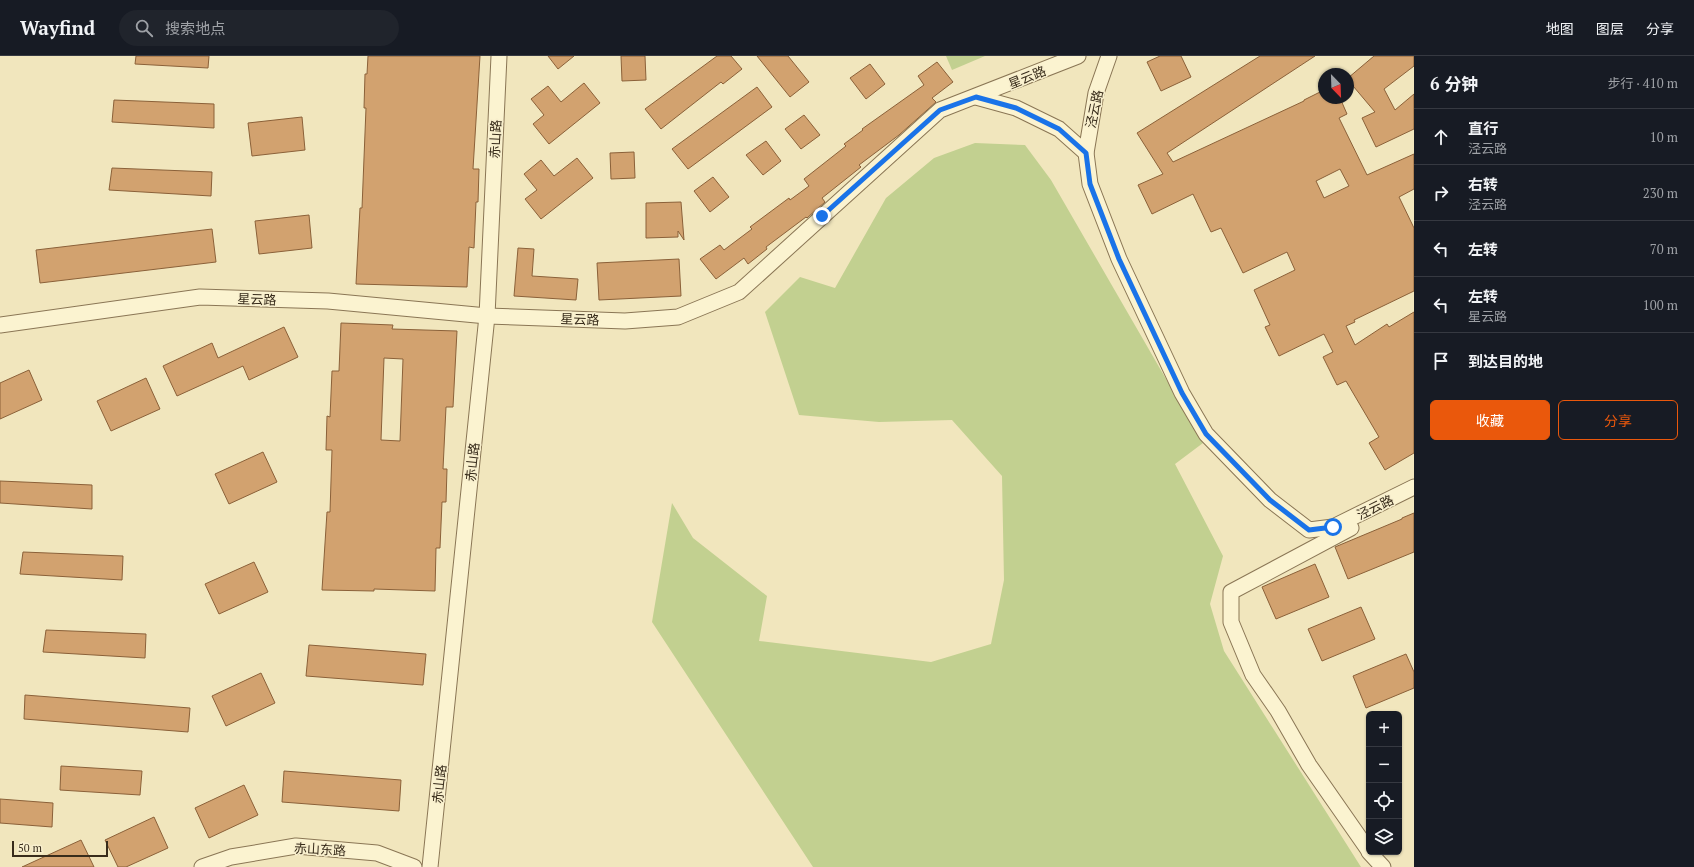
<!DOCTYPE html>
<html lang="zh">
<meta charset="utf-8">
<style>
body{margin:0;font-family:"PT Serif","Noto Sans SC",serif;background:#20242c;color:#f1f3f6}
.controls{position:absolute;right:12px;bottom:12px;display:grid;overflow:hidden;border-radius:6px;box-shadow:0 1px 3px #0004}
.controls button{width:36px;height:36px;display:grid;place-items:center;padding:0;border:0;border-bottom:1px solid #363941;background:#171b24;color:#f1f3f6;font:20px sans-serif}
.compass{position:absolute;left:1318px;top:12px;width:36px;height:36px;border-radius:50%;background:#171b24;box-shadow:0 1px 3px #0004;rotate:157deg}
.scale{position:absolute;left:12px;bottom:10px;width:96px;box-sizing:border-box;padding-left:4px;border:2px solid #382c1b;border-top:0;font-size:11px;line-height:14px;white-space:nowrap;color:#382c1b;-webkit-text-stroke:3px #f8efcd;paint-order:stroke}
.stop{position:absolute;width:12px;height:12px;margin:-9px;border:3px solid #1a73e8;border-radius:50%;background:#fff}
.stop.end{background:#1a73e8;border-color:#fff;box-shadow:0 1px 4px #0008}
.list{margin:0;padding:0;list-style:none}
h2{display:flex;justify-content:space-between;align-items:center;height:52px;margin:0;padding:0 16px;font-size:17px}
h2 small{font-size:13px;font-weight:400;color:#9ea1a6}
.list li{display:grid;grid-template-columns:26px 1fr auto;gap:12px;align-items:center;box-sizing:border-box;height:56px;padding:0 16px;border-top:1px solid #363941}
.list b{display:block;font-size:15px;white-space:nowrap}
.list p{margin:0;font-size:13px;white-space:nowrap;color:#9ea1a6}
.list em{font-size:13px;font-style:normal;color:#9ea1a6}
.actions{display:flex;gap:8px;padding:12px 16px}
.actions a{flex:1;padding:9px 0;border:1px solid #ea580c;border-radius:6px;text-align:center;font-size:14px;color:#ea580c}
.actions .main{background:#ea580c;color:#fff}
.icon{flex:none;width:22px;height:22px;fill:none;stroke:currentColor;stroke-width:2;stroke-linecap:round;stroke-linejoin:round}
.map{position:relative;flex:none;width:1414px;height:811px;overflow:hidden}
header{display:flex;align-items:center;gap:24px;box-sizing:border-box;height:56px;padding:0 20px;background:#171b24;border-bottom:1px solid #363941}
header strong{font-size:19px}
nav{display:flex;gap:22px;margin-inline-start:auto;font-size:14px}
.search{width:280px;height:36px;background:#20242c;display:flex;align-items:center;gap:10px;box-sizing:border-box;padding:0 14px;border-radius:22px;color:#9ea1a6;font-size:15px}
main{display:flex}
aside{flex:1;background:#171b24}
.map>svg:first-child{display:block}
.green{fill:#c2d090}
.building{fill:#d2a26f;stroke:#8b6139;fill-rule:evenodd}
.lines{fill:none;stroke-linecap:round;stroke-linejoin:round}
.minor-casing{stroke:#8a7655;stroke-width:17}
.minor{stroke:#fbf3d0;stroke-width:15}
.route{stroke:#1a73e8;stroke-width:5}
.labels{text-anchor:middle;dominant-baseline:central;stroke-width:3;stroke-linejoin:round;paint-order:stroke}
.street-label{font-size:13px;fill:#382c1b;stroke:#f8efcd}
</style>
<header>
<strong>Wayfind</strong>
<div class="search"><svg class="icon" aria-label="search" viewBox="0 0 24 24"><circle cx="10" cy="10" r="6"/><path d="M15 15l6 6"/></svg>搜索地点</div>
<nav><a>地图</a><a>图层</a><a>分享</a></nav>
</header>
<main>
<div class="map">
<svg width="1414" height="811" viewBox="0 0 1414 811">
<rect width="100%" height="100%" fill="#f1e6bd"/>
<g class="green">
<path d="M 946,0 L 985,0 L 952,14 Z"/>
<path d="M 975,87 L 1025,89 L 1051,124 L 1203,387 L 1175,408 L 1223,500 L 1210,548 L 1224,595 L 1361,811 L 813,811 L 652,566 L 672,447 L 693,482 L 767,540 L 759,585 L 931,606 L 991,588 L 1004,524 L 1002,420 L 952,364 L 879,366 L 799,359 L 765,256 L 800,221 L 835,232 L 886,142 L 934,102 Z"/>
</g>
<g class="building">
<path d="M 136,0 L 209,0 L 208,12 L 135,8 Z"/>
<path d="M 368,0 L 480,0 L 473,113 L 479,113 L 478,146 L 476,146 L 474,192 L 469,191 L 467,231 L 356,228 L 360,152 L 362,152 L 366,52 L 364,52 L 365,18 L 367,18 Z"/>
<path d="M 548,0 L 574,0 L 558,13 Z"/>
<path d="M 621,0 L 645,0 L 646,24 L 622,25 Z"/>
<path d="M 717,0 L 731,0 L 742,13 L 723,28 L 721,26 L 661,73 L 645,53 Z"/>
<path d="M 757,0 L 788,0 L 809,26 L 790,41 Z"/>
<path d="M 1160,0 L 1181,0 L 1191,21 L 1161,35 L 1147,6 Z"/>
<path d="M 1260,0 L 1315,0 L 1167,97 L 1173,106 L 1304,45 L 1304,44 L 1324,34 L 1324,42 L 1340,42 L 1347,58 L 1339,62 L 1367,119 L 1414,98 L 1414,133 L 1399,141 L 1414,172 L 1414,235 L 1354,264 L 1355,266 L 1346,270 L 1355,289 L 1387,268 L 1389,271 L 1414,256 L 1414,397 L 1385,414 L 1369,387 L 1379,381 L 1346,325 L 1337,329 L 1323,301 L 1333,296 L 1324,278 L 1279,300 L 1265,271 L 1270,269 L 1254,234 L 1295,214 L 1287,196 L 1243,217 L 1221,172 L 1211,176 L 1193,138 L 1152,158 L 1138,129 L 1163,118 L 1137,77 ZM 1340,113 L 1349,130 L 1324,142 L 1316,125 Z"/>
<path d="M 1374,0 L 1414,0 L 1414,10 L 1384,33 L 1395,54 L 1414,38 L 1414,73 L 1376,91 L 1362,62 L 1375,56 L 1348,24 L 1348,22 Z"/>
<path d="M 937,6 L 953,26 L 932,42 L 936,46 L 899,79 L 859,109 L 861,111 L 822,142 L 825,146 L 807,162 L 806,161 L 766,191 L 767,193 L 748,208 L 744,202 L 716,223 L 700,203 L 720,189 L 724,194 L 752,173 L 750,171 L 789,142 L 790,144 L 809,130 L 804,123 L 846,90 L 844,88 L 863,74 L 862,73 L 924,29 L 918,20 Z"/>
<path d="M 870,8 L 885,28 L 866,43 L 850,22 Z"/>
<path d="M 584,27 L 600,47 L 549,88 L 533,68 L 544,59 L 531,43 L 548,30 L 561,46 Z"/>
<path d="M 757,31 L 772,51 L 688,113 L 672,93 Z"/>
<path d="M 114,44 L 214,48 L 214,72 L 112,66 Z"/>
<path d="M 804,59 L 820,79 L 801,93 L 785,73 Z"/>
<path d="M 302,61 L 305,94 L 252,100 L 248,67 Z"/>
<path d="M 766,85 L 781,105 L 763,119 L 746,99 Z"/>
<path d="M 634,96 L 635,122 L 611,123 L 610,97 Z"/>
<path d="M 577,102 L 593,122 L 541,163 L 525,143 L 537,134 L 524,118 L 541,104 L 554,120 Z"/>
<path d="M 112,112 L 212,116 L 211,140 L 109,134 Z"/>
<path d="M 713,121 L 729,141 L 710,156 L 694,135 Z"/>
<path d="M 681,146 L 684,184 L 678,175 L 678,181 L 646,182 L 646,147 Z"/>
<path d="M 309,159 L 312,192 L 259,198 L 255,165 Z"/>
<path d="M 212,173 L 216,206 L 40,227 L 36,194 Z"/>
<path d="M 518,192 L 534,193 L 532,220 L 578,223 L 576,244 L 514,240 Z"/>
<path d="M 679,203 L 681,240 L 599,244 L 597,207 Z"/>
<path d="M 341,267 L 393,269 L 392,273 L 457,275 L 453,351 L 446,351 L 443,413 L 447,413 L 446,446 L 442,446 L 440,492 L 436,492 L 435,535 L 374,533 L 374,535 L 322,534 L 327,456 L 330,456 L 332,394 L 326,394 L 327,360 L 330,361 L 332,315 L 339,315 ZM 384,302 L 403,303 L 400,385 L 381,384 Z"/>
<path d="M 284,271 L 298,301 L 249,324 L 243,310 L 177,340 L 163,310 L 212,287 L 218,302 Z"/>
<path d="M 29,314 L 42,344 L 0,363 L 0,327 Z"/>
<path d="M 146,322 L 160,353 L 111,375 L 97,345 Z"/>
<path d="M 263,396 L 277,426 L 229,448 L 215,418 Z"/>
<path d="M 0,425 L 92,429 L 92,453 L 0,447 Z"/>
<path d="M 1414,457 L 1414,496 L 1348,523 L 1335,491 L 1402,463 L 1402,462 Z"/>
<path d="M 23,496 L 123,500 L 122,524 L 20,518 Z"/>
<path d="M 254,506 L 268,536 L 219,558 L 205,528 Z"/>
<path d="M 1315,508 L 1329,541 L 1276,563 L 1262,531 Z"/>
<path d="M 1361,551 L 1375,583 L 1322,605 L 1308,573 Z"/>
<path d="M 46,574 L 146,578 L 145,602 L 43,596 Z"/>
<path d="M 309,589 L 426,598 L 423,629 L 306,620 Z"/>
<path d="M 1406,598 L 1414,616 L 1414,632 L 1366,652 L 1353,620 Z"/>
<path d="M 261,617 L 275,647 L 226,670 L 212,640 Z"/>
<path d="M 25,639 L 190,652 L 188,676 L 24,663 Z"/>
<path d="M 61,710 L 142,715 L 140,739 L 60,734 Z"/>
<path d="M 284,715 L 401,724 L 399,755 L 282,746 Z"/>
<path d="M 244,729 L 258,759 L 209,782 L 195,752 Z"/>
<path d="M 0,743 L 53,747 L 52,771 L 0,767 Z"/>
<path d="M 154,761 L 168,792 L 126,811 L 118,811 L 105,784 Z"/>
<path d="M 81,784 L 94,811 L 22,811 Z"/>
</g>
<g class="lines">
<g class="minor-casing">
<g id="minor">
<path d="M 1109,0 L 1096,37 L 1086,97 L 1090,128 L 1119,203 L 1182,337 L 1206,378 L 1270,444 L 1309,474 L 1333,471 L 1414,431"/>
<path d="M 976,41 L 1016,52 L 1059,73 L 1086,97"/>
<path d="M 0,269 L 200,241 L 328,245 L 487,260 L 625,265 L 678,261 L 739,236 L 940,54 L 1078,0"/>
<path d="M 1351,472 L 1231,536 L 1231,566 L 1253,619 L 1278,655 L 1309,709 L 1369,795"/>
<path d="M 1369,796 L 1383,811"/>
<path d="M 202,811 L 231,801 L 296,790 L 377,797 L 414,811"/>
<path d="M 430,811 L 487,260 L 499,0"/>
</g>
</g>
<use href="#minor" class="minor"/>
</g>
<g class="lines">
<path class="route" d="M 822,160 L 940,54 L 976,41 L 1016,52 L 1059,73 L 1086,97 L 1090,128 L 1119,203 L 1182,337 L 1206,378 L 1270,444 L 1309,474 L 1333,471"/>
</g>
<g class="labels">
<g class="street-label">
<text transform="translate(1027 21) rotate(-22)">星云路</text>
<text transform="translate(1094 53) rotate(-78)">泾云路</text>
<text transform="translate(495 83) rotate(-87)">赤山路</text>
<text transform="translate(257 243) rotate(2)">星云路</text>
<text transform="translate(580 263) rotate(2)">星云路</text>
<text transform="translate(472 406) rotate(-84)">赤山路</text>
<text transform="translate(1375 451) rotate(-26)">泾云路</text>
<text transform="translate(439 728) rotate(-84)">赤山路</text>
<text transform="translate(320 793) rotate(3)">赤山东路</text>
</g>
</g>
</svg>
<div class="controls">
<button>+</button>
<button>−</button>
<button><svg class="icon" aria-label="locate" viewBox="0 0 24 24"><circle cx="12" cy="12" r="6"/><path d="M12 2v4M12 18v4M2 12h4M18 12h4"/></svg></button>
<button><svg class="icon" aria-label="layers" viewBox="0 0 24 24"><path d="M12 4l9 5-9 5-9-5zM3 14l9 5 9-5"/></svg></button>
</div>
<svg class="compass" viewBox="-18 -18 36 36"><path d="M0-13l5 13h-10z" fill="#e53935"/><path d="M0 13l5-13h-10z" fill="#9ea1a6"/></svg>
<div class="scale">50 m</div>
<div class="stop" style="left:1333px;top:471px"></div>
<div class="stop end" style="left:822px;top:160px"></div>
</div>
<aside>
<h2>6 分钟<small>步行 · 410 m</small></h2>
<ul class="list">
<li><svg class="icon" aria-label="ahead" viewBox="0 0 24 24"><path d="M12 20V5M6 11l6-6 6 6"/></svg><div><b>直行</b><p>泾云路</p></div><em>10 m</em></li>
<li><svg class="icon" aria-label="right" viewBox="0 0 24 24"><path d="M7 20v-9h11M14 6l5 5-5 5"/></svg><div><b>右转</b><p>泾云路</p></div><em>230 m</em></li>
<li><svg class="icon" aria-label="left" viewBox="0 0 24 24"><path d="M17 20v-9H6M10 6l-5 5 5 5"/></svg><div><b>左转</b></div><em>70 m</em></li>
<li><svg class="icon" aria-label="left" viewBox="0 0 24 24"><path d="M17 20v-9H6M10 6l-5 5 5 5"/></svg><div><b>左转</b><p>星云路</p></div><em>100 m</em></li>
<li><svg class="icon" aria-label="arrive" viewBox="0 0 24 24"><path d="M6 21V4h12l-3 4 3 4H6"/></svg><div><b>到达目的地</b></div></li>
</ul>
<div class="actions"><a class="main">收藏</a><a>分享</a></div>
</aside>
</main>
